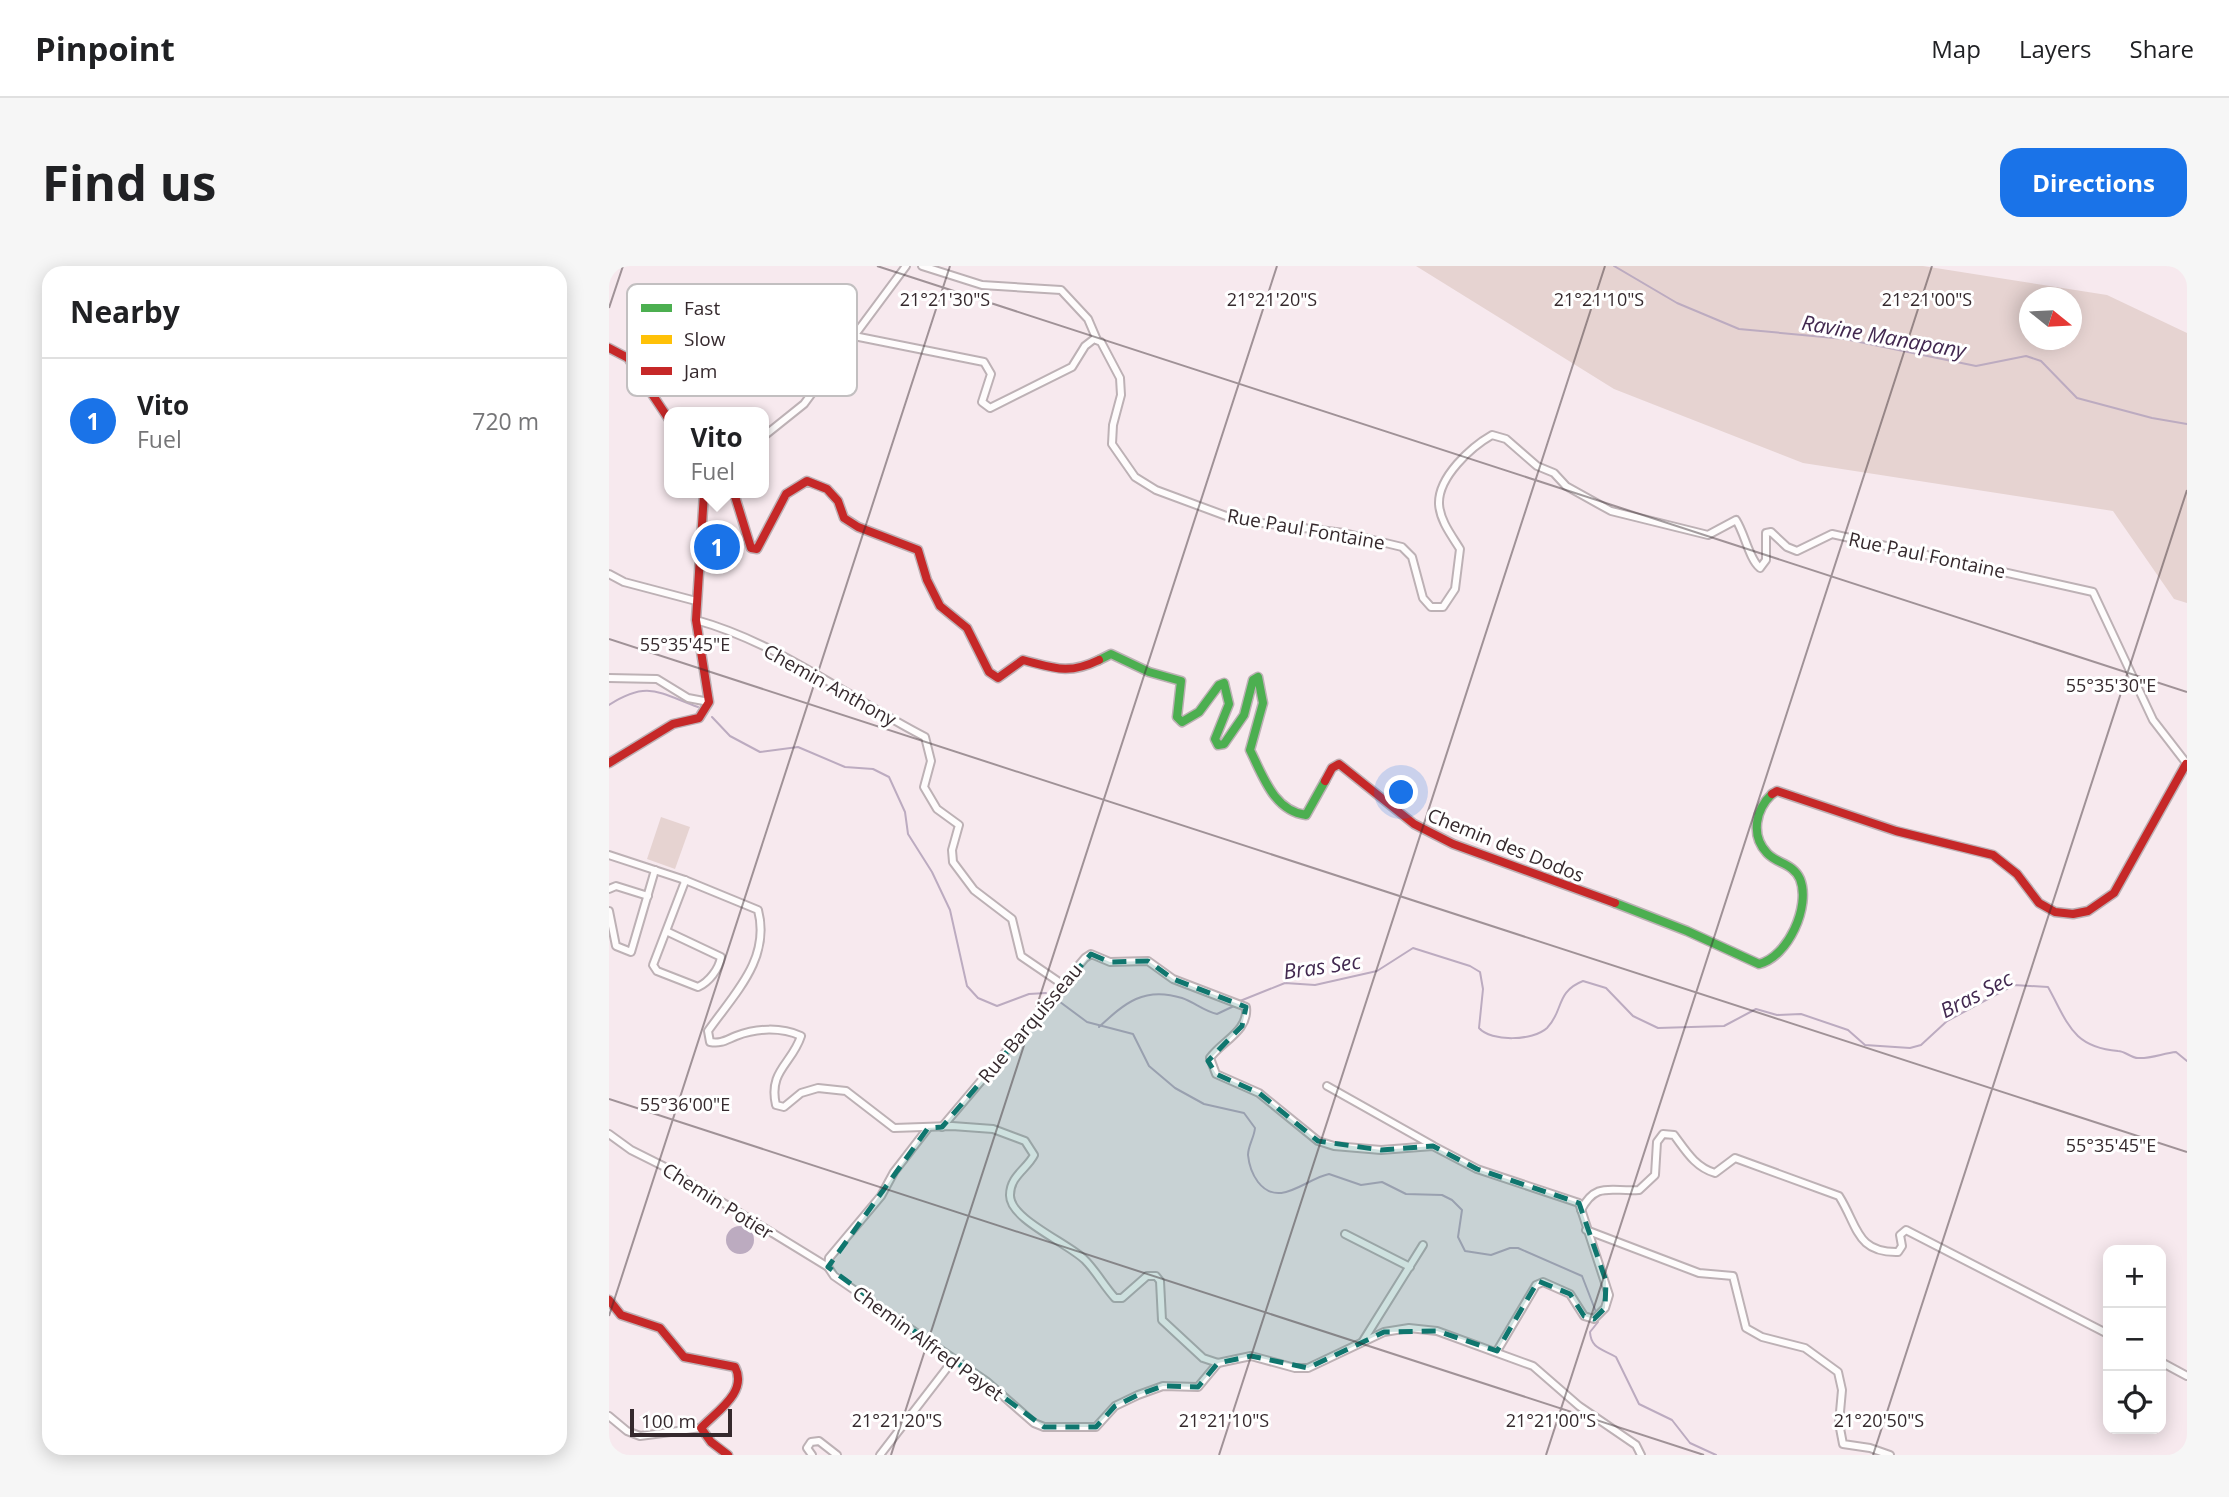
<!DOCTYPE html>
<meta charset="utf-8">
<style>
body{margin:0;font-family:"Open Sans",sans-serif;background:#f6f6f6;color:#202124}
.controls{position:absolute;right:21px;bottom:21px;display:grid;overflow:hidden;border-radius:14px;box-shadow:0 4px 18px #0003}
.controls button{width:63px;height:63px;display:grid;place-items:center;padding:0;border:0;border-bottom:2px solid #e0e0e0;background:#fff;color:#202124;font:35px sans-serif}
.compass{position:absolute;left:1410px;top:21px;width:63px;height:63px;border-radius:50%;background:#fff;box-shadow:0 4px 18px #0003;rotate:108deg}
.scale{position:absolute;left:21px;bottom:18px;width:102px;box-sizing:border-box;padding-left:7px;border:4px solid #35292d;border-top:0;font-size:19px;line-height:24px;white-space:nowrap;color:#35292d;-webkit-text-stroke:5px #fff;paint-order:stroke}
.you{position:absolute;left:793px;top:527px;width:24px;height:24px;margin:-18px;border:5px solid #fff;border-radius:50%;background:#1a73e8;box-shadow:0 0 0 10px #1a73e833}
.badge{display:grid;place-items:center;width:46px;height:46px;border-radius:50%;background:#1a73e8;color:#fff;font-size:23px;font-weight:700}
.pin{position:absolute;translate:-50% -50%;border:4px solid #fff;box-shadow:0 2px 7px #0006}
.popup{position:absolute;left:55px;top:141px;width:105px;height:91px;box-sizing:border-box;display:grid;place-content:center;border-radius:14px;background:#fff;filter:drop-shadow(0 2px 5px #0005);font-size:23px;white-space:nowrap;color:#757577}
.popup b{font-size:26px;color:#202124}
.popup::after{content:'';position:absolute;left:50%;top:100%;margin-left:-14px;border:14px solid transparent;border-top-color:#fff}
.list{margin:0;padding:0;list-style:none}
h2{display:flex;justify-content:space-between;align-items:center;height:91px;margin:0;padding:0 28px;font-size:30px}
h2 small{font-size:23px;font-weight:400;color:#757577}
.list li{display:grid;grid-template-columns:46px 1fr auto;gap:21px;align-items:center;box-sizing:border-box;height:126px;padding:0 28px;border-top:2px solid #e0e0e0}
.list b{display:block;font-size:26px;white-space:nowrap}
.list p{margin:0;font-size:23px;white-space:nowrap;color:#757577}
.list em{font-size:23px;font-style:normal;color:#757577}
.icon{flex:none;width:38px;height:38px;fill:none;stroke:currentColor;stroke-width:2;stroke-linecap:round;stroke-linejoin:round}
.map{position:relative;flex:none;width:1578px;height:1189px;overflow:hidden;border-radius:21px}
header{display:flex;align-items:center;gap:42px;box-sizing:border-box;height:98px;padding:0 35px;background:#fff;border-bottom:2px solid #e0e0e0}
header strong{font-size:33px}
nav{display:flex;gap:38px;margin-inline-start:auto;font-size:24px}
.intro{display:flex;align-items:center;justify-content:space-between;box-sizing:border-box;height:168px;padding:0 42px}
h1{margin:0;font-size:49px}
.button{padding:18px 32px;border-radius:21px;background:#1a73e8;color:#fff;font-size:24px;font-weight:700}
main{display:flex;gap:42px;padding:0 42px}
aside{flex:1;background:#fff;border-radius:21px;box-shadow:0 4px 18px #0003}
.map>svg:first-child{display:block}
.green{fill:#e6d3d1;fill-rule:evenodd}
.water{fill:#bcabc0}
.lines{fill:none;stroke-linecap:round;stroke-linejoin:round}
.stream{stroke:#bcabc0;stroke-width:2}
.street-casing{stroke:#bdb1b5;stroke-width:10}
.fast-casing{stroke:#bdb1b5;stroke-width:11}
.jam-casing{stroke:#bdb1b5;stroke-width:11}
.street{stroke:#fefcfc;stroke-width:6}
.fast{stroke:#4caf50;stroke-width:8}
.jam{stroke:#c62828;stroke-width:8}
.marked{fill:#0f766e;fill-opacity:0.2;stroke:#0f766e;stroke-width:5;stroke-dasharray:14 9;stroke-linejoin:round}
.ticks{fill:none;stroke:#35292d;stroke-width:2;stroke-opacity:0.45}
.labels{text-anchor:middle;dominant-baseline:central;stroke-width:6;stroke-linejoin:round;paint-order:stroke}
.street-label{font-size:19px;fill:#35292d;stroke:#fff}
.water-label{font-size:21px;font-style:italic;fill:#422950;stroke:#fff}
.key{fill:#fff;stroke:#c2bfc0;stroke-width:2}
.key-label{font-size:19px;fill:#35292d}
.ticks-label{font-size:18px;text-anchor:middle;fill:#35292d;stroke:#fff;stroke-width:6;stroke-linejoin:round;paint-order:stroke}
</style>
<header>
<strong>Pinpoint</strong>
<nav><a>Map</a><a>Layers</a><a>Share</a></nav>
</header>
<div class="intro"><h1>Find us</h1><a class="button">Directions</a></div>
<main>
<aside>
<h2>Nearby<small></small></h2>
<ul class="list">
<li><span class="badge">1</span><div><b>Vito</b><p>Fuel</p></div><em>720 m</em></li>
</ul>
</aside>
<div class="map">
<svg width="1578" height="1189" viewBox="0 0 1578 1189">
<rect width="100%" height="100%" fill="#f7e9ee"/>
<g class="green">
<path d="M 807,0 L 1314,0 L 1498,29 L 1578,67 L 1578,337 L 1565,333 L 1504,245 L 1194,197 L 1005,123 ZM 1420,32 L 1462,32 L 1462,74 L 1420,74 Z"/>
<path d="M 52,551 L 81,561 L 66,603 L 38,593 Z"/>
</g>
<circle class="water" cx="131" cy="974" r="14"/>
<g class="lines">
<g class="stream">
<path d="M 1005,0 L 1068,37 L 1130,63 L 1236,73 L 1367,100 L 1417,90 L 1432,95 L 1468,132 L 1543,152 L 1578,158"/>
<path d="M 0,439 C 39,414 50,427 89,441"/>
<path d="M 103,451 L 121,470 L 151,486 L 189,481 L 236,501 L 264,503 L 280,511 L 296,546 L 299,568 L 323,606 L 341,644 L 358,720 L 369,732 L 388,740 L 420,728 L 437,727"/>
<path d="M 447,733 L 478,756 L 524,768 L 540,800 L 566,822 L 595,838 L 635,847 L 646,862 C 645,872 639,880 639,889 C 640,899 643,908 649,916 C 670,943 696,913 720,908 L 752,919 L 773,916 L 797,928 L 833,929 L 843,934 L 853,944 L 849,971 L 856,985 L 882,989 L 901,982 L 909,982 L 973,1010 L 987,1046"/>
<path d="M 631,735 L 676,717 L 706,719 L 768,705 L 804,682 L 861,700 L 871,706 L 874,723 L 870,762 C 882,776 924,775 938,762 C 955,745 946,726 974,715 L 997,722 L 1024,750 L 1049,762 L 1115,760 L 1147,743 L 1168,749 L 1192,748 L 1239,764 L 1256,779 L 1301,782 L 1312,779 L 1338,755 L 1405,719 L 1439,721 C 1459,757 1463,781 1509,785 C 1516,785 1522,792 1529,792 C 1541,793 1555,787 1567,786 L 1578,795"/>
<path d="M 490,761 C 516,737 535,720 573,732 C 585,736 595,745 608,748 L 627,739"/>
<path d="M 989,1056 L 981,1066 C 982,1083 994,1083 1007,1091 L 1030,1138 L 1063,1154 L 1081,1177 L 1107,1189"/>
</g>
<g class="street-casing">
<g id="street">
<path d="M 313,0 L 373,19 L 452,24 L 479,53 L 488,74"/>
<path d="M 245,70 L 297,0"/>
<path d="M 155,170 L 195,138 L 245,70 L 375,96 L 382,108 L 373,136 L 381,142 L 463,101 L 476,80 L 485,73 L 492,76 L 511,112 L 512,129 L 504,159 L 503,178 L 526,211 L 547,224 L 628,254 L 735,267 L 793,281 L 803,291 L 814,332 L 822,341 L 834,341 L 846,323 L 851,283 C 843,270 831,255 830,238 C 829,211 862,181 883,169 L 897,173 L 928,200 L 945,207 L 957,220 L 1002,245 L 1099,269 L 1127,254 C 1136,268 1140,293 1151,302 L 1157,294 L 1157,267 L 1162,266 L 1178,281 L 1188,285 L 1223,268 L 1484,326 L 1544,454 L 1578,498"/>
<path d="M 0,308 L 15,316 L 87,335"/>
<path d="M 87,354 C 170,377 240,432 316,471 L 322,495 L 315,521 L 328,543 L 350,559 L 343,584 L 344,596 L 365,624 L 403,653 L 412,690 L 453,718"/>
<path d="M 0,412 L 48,413 L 79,432 L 100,436"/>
<path d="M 0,589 L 76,614 L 149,644 C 162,693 125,728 99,765 L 101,776 C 112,778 117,774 127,770 C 148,762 172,761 192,770 C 183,798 159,805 167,839 L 175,841 L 192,827 L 209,822 L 237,825 L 285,862 L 343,860 L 384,863 L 416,875 L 425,889 C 418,903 401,910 401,929 C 400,953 459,977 476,994 C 487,1005 495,1020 506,1032 L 513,1032 L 538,1010 L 547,1010 L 551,1015 L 553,1054 L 594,1092 L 609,1097 L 642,1090 L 686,1102 L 699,1102 L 775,1066 L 800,1062 L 828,1065 L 924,1100 L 970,1140 L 1027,1179 L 1032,1189"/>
<path d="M 0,623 L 7,620 L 39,630"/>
<path d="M 0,645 L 7,680 L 22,686 L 46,604"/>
<path d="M 57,665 L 112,691 C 110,703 100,716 89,721 L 48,705 L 44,699 L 75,618 L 76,614"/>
<path d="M 718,820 L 823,879"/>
<path d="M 333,861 L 476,692 L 482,688 L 501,696 L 539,695 L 564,713 L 637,741 C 640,765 613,775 601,792 L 607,808 L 650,827 L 709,875 L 725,880 L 772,884 L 824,880 L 868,903 L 970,937 L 1000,1029 L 996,1042 L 985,1053 L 975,1050 L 961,1028 L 934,1016 L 927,1019 L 888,1085"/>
<path d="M 319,862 L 285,906 L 272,930 L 220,992 L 219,1001 L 225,1010 L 377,1115 L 425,1157 L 435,1161 L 487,1161 L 506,1140 L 529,1129 L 554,1120 L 589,1121 L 609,1097"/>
<path d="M 0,868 L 22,884 L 54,900 L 219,1001"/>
<path d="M 972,944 C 987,915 1002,926 1030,924 L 1046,909 L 1048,876 L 1054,868 L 1065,869 C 1077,885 1086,901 1106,907 L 1126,892 L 1230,930 C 1249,960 1247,987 1289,986 L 1293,980 L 1291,969 L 1297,964 L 1499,1068"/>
<path d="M 977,964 L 1090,1007 L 1124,1010 L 1137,1062 L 1153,1071 L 1196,1082 L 1229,1106 L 1233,1124 L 1230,1157 L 1234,1178 L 1261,1182 L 1281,1189"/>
<path d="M 736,968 L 801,1001"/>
<path d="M 754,1075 L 814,979"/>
<path d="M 1552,1096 L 1578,1110"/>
<path d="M 0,1150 L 18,1165 L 31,1170 L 92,1162"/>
<path d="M 203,1189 L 198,1182 L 202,1176 L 210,1175 L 228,1189"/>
<path d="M 271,1189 L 345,1093"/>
</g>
</g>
<g class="fast-casing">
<g id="fast">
<path d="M 490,394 L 502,388 L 540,406 L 572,415 L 568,451 L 573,456 L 590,446 L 610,419 L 615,417 L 620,438 L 606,473 L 609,479 L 615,478 L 635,449 L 644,414 L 649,411 L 654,437 L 641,484 C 654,510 665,545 697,549 L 716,515"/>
<path d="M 1006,637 L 1078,665 L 1150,698 C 1179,691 1202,640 1191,613 C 1184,597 1168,598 1158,587 C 1141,569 1147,543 1163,528"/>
</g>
</g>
<g class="jam-casing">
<g id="jam">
<path d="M 0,82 L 19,92 L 61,155"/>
<path d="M 125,227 L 142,282 L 148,283 L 177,228 L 198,215 L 218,223 L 229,235 L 235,252 L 249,261 L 309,284 L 318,314 L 331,340 L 358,362 L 380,406 L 389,412 L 414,394 C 445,402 459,409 490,394"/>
<path d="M 0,497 L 64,458 L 90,452 L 100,436 L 87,354 L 95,227"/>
<path d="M 716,515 L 723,502 L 730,498 L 805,558 L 844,578 L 1006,637"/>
<path d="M 1163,528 L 1168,525 L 1287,565 L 1384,589 L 1408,608 L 1430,637 L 1446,646 L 1464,648 L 1479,645 L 1505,627 L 1577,498"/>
<path d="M 0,1034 L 12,1049 L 51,1062 L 75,1091 L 126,1101 C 139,1126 108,1145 92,1162 L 102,1176 L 119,1189"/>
</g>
</g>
<use href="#street" class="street"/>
<use href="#fast" class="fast"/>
<use href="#jam" class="jam"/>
</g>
<path class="marked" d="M 482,688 L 501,696 L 539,695 L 564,713 L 637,741 L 633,760 L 599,795 L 607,808 L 650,827 L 709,875 L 772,884 L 824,880 L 868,903 L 970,937 L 997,1015 L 996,1042 L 985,1053 L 975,1050 L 961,1028 L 929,1015 L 888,1085 L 828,1065 L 775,1066 L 699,1102 L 642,1090 L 609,1097 L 589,1121 L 554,1120 L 529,1129 L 506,1140 L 487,1161 L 435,1161 L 219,1001 L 319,862 L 333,861 Z"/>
<path class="ticks" d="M 268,0 L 1578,426M 0,42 L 14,0M 0,373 L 1578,886M 0,833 L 1095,1189M 0,1050 L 341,0M 282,1189 L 668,0M 610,1189 L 996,0M 937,1189 L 1323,0M 1264,1189 L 1578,224"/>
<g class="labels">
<g class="street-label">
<text transform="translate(697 263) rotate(10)">Rue Paul Fontaine</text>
<text transform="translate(1318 289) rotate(12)">Rue Paul Fontaine</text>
<text transform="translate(221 419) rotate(29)">Chemin Anthony</text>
<text transform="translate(897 579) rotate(22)">Chemin des Dodos</text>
<text transform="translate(421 757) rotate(-50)">Rue Barquisseau</text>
<text transform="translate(109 935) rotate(32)">Chemin Potier</text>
<text transform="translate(319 1077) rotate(36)">Chemin Alfred Payet</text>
</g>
<g class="water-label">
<text transform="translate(1275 70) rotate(10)">Ravine Manapany</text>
<text transform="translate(713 700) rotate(-8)">Bras Sec</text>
<text transform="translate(1367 728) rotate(-27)">Bras Sec</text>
</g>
</g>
<rect x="18" y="18" width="230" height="112" rx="10" class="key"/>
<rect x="32" y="38" width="31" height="8" fill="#4caf50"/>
<rect x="32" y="69" width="31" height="9" fill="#ffc107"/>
<rect x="32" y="101" width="31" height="8" fill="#c62828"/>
<g class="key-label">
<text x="75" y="49">Fast</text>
<text x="75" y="80">Slow</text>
<text x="75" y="112">Jam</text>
</g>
<g class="ticks-label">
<text x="336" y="40">21°21'30"S</text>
<text x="663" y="40">21°21'20"S</text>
<text x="990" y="40">21°21'10"S</text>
<text x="1318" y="40">21°21'00"S</text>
<text x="76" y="385">55°35'45"E</text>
<text x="1502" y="426">55°35'30"E</text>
<text x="76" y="845">55°36'00"E</text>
<text x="1502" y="886">55°35'45"E</text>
<text x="615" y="1161">21°21'10"S</text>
<text x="1270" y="1161">21°20'50"S</text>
<text x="288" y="1161">21°21'20"S</text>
<text x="942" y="1161">21°21'00"S</text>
</g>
</svg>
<div class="controls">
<button>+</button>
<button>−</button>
<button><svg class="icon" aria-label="locate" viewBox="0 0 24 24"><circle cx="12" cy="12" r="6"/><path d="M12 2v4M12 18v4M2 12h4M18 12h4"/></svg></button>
</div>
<svg class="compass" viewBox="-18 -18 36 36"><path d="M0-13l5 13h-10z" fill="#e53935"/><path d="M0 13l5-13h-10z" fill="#757577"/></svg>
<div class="scale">100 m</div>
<div class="you"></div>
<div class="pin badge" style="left:108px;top:281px">1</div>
<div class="popup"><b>Vito</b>Fuel</div>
</div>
</main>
